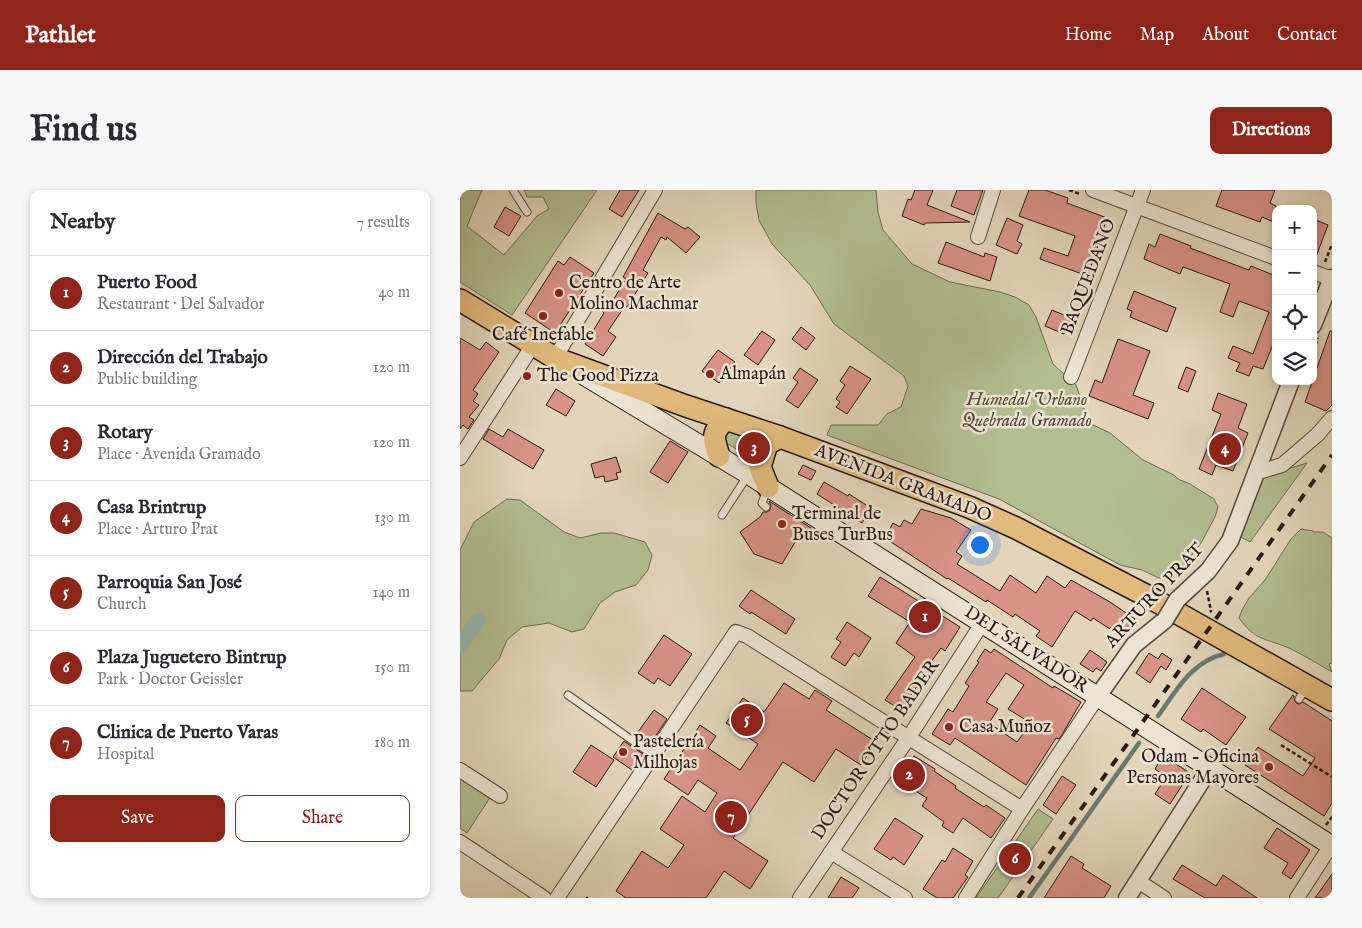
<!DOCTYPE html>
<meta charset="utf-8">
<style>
body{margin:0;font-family:"IM FELL English",serif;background:#f7f7f7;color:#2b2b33}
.controls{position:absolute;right:15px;top:15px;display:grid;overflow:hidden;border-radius:10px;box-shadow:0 2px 8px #0003}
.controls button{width:45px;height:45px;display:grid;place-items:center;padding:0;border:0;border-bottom:1px solid #e1e1e2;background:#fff;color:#2b2b33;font:25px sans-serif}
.you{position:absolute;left:519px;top:354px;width:18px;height:18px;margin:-12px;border:4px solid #fff;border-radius:50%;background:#1a73e8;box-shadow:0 0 0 8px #1a73e833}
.badge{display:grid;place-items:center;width:32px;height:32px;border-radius:50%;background:#8f2418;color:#fff;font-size:16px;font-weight:700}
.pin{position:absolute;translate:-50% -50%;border:2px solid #fff;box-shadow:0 1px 5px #0006}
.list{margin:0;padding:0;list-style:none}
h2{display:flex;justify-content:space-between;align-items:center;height:65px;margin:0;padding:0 20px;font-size:21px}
h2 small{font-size:16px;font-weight:400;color:#7c7c81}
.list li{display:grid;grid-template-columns:32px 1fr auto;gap:15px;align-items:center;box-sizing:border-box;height:75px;padding:0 20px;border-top:1px solid #e1e1e2}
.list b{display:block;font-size:19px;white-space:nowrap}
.list p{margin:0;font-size:16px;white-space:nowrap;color:#7c7c81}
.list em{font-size:16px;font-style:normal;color:#7c7c81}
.actions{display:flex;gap:10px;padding:15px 20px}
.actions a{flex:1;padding:11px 0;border:1px solid #8f2418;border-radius:10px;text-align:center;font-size:18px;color:#8f2418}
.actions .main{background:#8f2418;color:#fff}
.icon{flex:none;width:28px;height:28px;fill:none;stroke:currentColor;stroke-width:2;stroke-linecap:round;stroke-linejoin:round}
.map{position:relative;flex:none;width:872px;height:708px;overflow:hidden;border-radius:10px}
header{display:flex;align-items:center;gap:30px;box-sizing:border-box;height:70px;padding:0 25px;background:#8f2418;color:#fff}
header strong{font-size:24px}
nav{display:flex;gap:28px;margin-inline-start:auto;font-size:18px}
.intro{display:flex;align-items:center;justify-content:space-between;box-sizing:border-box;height:120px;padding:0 30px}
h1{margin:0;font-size:35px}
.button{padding:12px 22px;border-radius:10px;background:#8f2418;color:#fff;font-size:18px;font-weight:700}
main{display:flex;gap:30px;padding:0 30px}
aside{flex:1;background:#fff;border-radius:10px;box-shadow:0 2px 8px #0003}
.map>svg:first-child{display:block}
.green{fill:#b2bd90;stroke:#6d6c53}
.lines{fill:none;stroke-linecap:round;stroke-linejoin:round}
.stream{stroke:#697a71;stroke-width:4.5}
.canal{stroke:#95b9ad;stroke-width:15}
.building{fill:#d89286;stroke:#281b16;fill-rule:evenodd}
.service-casing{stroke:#564a3f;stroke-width:9}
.minor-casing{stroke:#564a3f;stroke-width:16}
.tertiary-casing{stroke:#564a3f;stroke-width:19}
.secondary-casing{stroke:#281b16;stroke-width:21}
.primary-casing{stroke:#281b16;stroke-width:24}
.path{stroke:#281b16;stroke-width:2.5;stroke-dasharray:4 2.5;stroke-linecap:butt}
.service{stroke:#ece4d2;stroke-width:7}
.minor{stroke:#ece4d2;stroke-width:14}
.tertiary{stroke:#ece4d2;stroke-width:16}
.secondary{stroke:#ece4d2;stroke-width:19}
.primary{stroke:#e1ba7c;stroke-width:21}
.rail{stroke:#281b16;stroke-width:4;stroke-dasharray:9 9;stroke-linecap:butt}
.tertiary-bridge-casing{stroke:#564a3f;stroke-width:19;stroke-linecap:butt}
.tertiary-bridge{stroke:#ece4d2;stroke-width:16}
.poi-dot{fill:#8f2418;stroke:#ece4d2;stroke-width:2}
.labels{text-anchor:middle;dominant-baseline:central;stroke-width:5;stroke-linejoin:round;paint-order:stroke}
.street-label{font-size:18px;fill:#281b16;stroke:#ece4d2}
.poi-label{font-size:18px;fill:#281b16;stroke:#ece4d2;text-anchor:start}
.park-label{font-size:18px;font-style:italic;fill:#514c3b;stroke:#ece4d2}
</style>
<header>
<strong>Pathlet</strong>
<nav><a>Home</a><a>Map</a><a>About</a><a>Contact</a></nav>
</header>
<div class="intro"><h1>Find us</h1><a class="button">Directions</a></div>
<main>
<aside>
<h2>Nearby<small>7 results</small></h2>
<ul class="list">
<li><span class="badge">1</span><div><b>Puerto Food</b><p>Restaurant · Del Salvador</p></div><em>40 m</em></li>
<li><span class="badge">2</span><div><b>Dirección del Trabajo</b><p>Public building</p></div><em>120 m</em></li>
<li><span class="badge">3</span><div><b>Rotary</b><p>Place · Avenida Gramado</p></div><em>120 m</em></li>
<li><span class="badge">4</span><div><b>Casa Brintrup</b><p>Place · Arturo Prat</p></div><em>130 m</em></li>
<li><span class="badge">5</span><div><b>Parroquia San José</b><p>Church</p></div><em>140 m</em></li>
<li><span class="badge">6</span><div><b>Plaza Juguetero Bintrup</b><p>Park · Doctor Geissler</p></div><em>150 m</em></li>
<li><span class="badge">7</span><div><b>Clinica de Puerto Varas</b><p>Hospital</p></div><em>180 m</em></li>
</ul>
<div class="actions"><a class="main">Save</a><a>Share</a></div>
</aside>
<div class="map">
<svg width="872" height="708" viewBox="0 0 872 708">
<rect width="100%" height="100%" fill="#e2d5b9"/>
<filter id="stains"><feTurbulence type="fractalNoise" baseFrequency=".004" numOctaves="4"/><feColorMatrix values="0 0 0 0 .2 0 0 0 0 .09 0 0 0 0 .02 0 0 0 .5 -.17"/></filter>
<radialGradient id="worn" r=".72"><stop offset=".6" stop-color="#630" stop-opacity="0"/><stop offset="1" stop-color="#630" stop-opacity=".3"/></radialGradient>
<g class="green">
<path d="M 0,0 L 22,0 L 7,36 L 44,65 L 77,26 L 89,19 L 83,7 L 67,7 L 64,0 L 137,0 L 52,125 L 0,92 Z"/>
<path d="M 296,0 L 416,0 L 418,22 L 423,40 L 452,74 L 490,92 L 540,102 L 555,107 L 569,115 L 576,127 L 593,174 L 616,195 L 629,233 L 650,243 L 683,270 L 714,285 L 718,289 L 730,294 L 754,309 L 758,317 L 755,327 L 741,353 L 721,379 L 710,388 L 699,388 L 682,380 L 660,375 L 539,309 L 367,245 L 371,235 L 418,235 L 427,224 L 441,217 L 448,196 L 444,186 L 374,134 L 350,95 L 312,54 L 299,30 L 296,13 Z"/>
<path d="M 266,239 L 301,252 L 295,271 L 262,250 Z"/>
<path d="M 847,273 L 790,352 L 779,346 L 801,287 Z"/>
<path d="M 47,309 L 60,310 L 104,342 L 120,348 L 141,343 L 154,343 L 185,352 L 192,365 L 188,380 L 176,395 L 155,402 L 140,413 L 124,439 L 112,442 L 89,433 L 62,437 L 47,450 L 39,469 L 12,501 L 0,501 L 0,360 L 14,332 Z"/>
<path d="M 841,339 L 853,341 L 854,342 L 863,342 L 872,348 L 872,473 L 869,474 L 872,482 C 858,474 845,466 831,459 C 807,448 796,452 779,428 L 782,420 L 789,408 L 805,390 L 831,349 Z"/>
<path d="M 0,586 L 31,606 L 7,643 L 0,638 Z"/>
<path d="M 578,619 L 593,629 L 538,708 L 516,708 Z"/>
</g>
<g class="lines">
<g class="stream">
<path d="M 698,526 C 717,500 731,472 764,464"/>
<path d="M 569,708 L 679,553"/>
</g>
<path class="canal" d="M 0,455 L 18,430"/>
</g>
<g class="building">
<path d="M 160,0 L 179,0 L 162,27 L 149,19 Z"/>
<path d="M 455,0 L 473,0 L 467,15 L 510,32 L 465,33 L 464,35 L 442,26 L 448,9 L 451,10 Z"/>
<path d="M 497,0 L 523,0 L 514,25 L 491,16 Z"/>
<path d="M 569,0 L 585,0 L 608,8 L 607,13 L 647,28 L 628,86 L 580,69 L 584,58 L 608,66 L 615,46 L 559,26 Z"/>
<path d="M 762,0 L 815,0 L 810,13 L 816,16 L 816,33 L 802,27 L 800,32 L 756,16 Z"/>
<path d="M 45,17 L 61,26 L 49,46 L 34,37 Z"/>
<path d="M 198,23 L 225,39 L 228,37 L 240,47 L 226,63 L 207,47 L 206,50 L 201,47 L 183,80 L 188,83 L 167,117 L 165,116 L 148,141 L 156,147 L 143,166 L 125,154 L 144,123 L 142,121 L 149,111 L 152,112 L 166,89 L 163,87 Z"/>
<path d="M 547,28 L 563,35 L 557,51 L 562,54 L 557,64 L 536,55 Z"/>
<path d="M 853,29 L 868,35 L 854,72 L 853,72 Z"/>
<path d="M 700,44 L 731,56 L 730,58 L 789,80 L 791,76 L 816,86 L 816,147 L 803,179 L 793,176 L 789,186 L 776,181 L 780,173 L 768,168 L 773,156 L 793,164 L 809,122 L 779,111 L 773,127 L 760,122 L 770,94 L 723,77 L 720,84 L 684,69 L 689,54 L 695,57 Z"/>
<path d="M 486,52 L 524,67 L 525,63 L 537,67 L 530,91 L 478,73 Z"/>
<path d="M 110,67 L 134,83 L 95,143 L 65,123 L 98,71 L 104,75 Z"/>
<path d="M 674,101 L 716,118 L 707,142 L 670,127 L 672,121 L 667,119 Z"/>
<path d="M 592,120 L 611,128 L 604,144 L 585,136 Z"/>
<path d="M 341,137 L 355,148 L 346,160 L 332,149 Z"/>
<path d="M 302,141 L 315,150 L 298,175 L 284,165 Z"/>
<path d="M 870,141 L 872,141 L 872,215 L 866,221 L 845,212 Z"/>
<path d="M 0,148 L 20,160 L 26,152 L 39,162 L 13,200 L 18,204 L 13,211 L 19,215 L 9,227 L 14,230 L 8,239 L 3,235 L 0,239 Z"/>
<path d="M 658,149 L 690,161 L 673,205 L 694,213 L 688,229 L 629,206 L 635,190 L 642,193 Z"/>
<path d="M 258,160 L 275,172 L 259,193 L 242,181 Z"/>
<path d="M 390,176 L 411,189 L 387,224 L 376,217 L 380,212 L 376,209 L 385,195 L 380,191 Z"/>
<path d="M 726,177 L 736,181 L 728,202 L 718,198 Z"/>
<path d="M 340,178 L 358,190 L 338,218 L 326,210 L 338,192 L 333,188 Z"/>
<path d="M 96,199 L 115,211 L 106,226 L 86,215 Z"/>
<path d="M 758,203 L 787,214 L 778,238 L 788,243 L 773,281 L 756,275 L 752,285 L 739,279 L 761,224 L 752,220 Z"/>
<path d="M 29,239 L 43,247 L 48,239 L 84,260 L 73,279 L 23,249 Z"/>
<path d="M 210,251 L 228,262 L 208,293 L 190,282 Z"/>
<path d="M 156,267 L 161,282 L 156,283 L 158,289 L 145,292 L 144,286 L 135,288 L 131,274 Z"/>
<path d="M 343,275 L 356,281 L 351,290 L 338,284 Z"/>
<path d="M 364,292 L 388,306 L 389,304 L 411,318 L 402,333 L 357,304 Z"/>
<path d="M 309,311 L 351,338 L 344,347 L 340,344 L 322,374 L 294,364 L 280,342 L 300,327 L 303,322 L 307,322 L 310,320 L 311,316 Z"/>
<path d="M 461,319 L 491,328 L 511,340 L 496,362 L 502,366 L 497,374 L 540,401 L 550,385 L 576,403 L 587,386 L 605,398 L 611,390 L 650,412 L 675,429 L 665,446 L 651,437 L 650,439 L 633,428 L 631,431 L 615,421 L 592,457 L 576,446 L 580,441 L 555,424 L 553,427 L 527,410 L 526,412 L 488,388 L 487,389 L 425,348 L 433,333 L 440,337 L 444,330 L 452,334 Z"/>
<path d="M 420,387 L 500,437 L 485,461 L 481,458 L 458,490 L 460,492 L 441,520 L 425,510 L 455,467 L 436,453 L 450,432 L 408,406 Z"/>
<path d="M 291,400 L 335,429 L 326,444 L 291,422 L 290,424 L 279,416 Z"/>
<path d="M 387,432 L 411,448 L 399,467 L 394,463 L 385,476 L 371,467 L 381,452 L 376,449 Z"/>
<path d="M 204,445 L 232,464 L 210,496 L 198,488 L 194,494 L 178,483 Z"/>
<path d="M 525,459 L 531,463 L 534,459 L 593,498 L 594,496 L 621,512 L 603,543 L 599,549 L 596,548 L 566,595 L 495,548 L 490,555 L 472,544 L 488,519 L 493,522 L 509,496 L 505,493 L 519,472 L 517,471 ZM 546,483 L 564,495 L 548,519 L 571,533 L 557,552 L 529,533 L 538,519 L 526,512 Z"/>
<path d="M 630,460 L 647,472 L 641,481 L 636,478 L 633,482 L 620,474 Z"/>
<path d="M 689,463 L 698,469 L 702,463 L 712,470 L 706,480 L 701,476 L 690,493 L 676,483 Z"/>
<path d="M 324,493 L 349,509 L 355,500 L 372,511 L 366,520 L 416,552 L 401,575 L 376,559 L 354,592 L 323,572 L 273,648 L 308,671 L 290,699 L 264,681 L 246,708 L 166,708 L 156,701 L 182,661 L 208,678 L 224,655 L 200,639 L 222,606 L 245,622 L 257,603 L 238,590 L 228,605 L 204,589 L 240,535 L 256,546 L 248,558 L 280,580 L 298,554 L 266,533 L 283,508 L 304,522 Z"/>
<path d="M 742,498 L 786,527 L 766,555 L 743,539 L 741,542 L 721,529 Z"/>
<path d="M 833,505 L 834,506 L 834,509 L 836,513 L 839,514 L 843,512 L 872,531 L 872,613 L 864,626 L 785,575 L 798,557 L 843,586 L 855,568 L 809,539 Z"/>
<path d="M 194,520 L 207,529 L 189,556 L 175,546 Z"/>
<path d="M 164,551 L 183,564 L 172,580 L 153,567 Z"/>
<path d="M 131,555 L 154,570 L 136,597 L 113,582 Z"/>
<path d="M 454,566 L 475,579 L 474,581 L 496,596 L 495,598 L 524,617 L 526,615 L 545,628 L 531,648 L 503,628 L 493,643 L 482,636 L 484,632 L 462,616 L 467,608 L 439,591 Z"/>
<path d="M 703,566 L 730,583 L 710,614 L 695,604 L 706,587 L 695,579 Z"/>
<path d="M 602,586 L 616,595 L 596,624 L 583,615 Z"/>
<path d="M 435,628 L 463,646 L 444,675 L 433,667 L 431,670 L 414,659 Z"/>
<path d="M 817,638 L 850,660 L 831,689 L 822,683 L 828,673 L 804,658 Z"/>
<path d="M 493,658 L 513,671 L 505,685 L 508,687 L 493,708 L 477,708 L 463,699 L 482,670 L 485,672 Z"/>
<path d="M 611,666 L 624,674 L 622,678 L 651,696 L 644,708 L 584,708 Z"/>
<path d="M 722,675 L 756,696 L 763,685 L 797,708 L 745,708 L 713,689 Z"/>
<path d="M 872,684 L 872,708 L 855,708 Z"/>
<path d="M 381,687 L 399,698 L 392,708 L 368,708 Z"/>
</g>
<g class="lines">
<g class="service-casing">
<g id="service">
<path d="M 53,0 L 67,22"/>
<path d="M 306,317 L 302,313 L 307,300"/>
<path d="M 262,325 L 288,285"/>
<path d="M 108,505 L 193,565"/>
<path d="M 839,509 L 846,498"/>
</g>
</g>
<g class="minor-casing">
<g id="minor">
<path d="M 633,0 L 816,68"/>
<path d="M 518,47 L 533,0"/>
<path d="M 853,82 L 872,89"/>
<path d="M 95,168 L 195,0"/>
<path d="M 611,187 L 683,0"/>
<path d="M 0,268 L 73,155"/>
<path d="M 795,283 L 822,275 L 857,245 L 872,228"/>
<path d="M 0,580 L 40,606"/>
<path d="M 0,652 L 84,708"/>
<path d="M 371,662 L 445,708"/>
<path d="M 678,691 L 704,708"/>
<path d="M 97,708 L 276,442 L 287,446 L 562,619"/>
<path d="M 340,708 L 449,547 L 523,432"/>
<path d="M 506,708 L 562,619 L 638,506"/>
<path d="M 837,708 L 871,655"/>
</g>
</g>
<g class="tertiary-casing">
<g id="tertiary">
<path d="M 853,135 L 872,88"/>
<path d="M 717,410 L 748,381 L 770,351 L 831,191"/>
<path d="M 638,506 L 674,455 L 705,430"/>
<path d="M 667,708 L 750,578"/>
</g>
</g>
<g class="secondary-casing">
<path id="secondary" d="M 122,184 L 288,284 L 872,656"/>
</g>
<g class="primary-casing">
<g id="primary">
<path d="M 0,110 L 95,168 L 226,216 L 320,247 L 509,317 L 556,338 L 689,407 L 872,510"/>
<path d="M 259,266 C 253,247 251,243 266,229"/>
<path d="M 308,297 L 300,277 L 307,254 L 320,247"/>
</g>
</g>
<g class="path">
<path d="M 609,0 L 620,4"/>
<path d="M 865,72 L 872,54"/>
<path d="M 853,161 L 858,148"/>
<path d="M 747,401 L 751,421 L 750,422"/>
<path d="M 821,555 L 872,587"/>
<path d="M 866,635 L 872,627"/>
<path d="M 126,708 L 128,708"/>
</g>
<use href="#service" class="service"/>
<use href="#minor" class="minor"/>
<use href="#tertiary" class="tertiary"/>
<use href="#secondary" class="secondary"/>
<use href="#primary" class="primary"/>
<path class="rail" d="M 558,708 L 872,265"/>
<g class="tertiary-bridge-casing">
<path id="tertiary-bridge" d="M 705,430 L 717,410"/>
</g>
<use href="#tertiary-bridge" class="tertiary-bridge"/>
</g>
<g class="poi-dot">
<circle cx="99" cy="103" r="5"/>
<circle cx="83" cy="126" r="5"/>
<circle cx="250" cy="184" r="5"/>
<circle cx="67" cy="186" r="5"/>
<circle cx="322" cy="334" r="5"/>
<circle cx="489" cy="537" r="5"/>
<circle cx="163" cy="562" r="5"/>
<circle cx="809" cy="577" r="5"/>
</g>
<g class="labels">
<g class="street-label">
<text transform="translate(629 87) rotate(-69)">BAQUEDANO</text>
<text transform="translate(443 294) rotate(21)">AVENIDA GRAMADO</text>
<text transform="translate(695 406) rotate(-47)">ARTURO PRAT</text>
<text transform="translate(566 460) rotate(33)">DEL SALVADOR</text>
<text transform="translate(416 560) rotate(-56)">DOCTOR OTTO BADER</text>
</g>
<g class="poi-label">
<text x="109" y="93">Centro de Arte<tspan x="109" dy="21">Molino Machmar</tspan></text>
<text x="83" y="145" text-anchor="middle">Café Inefable</text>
<text x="260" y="184">Almapán</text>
<text x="77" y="186">The Good Pizza</text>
<text x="332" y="324">Terminal de<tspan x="332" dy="21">Buses TurBus</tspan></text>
<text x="499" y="537">Casa Muñoz</text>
<text x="173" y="552">Pastelería<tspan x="173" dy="21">Milhojas</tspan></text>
<text x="799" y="567" text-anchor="end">Odam - Oficina<tspan x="799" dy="21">Personas Mayores</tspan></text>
</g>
<g class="park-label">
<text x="567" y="210">Humedal Urbano<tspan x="567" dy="21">Quebrada Gramado</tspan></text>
</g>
</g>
<rect width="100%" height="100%" filter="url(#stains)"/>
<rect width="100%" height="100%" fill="url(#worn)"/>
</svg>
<div class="controls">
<button>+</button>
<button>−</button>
<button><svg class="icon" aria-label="locate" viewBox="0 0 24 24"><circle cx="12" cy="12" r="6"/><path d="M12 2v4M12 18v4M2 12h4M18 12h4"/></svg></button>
<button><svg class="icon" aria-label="layers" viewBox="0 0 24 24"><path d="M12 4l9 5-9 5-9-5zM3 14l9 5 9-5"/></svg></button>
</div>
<div class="you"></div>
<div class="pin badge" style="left:465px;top:427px">1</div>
<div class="pin badge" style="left:449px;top:585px">2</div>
<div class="pin badge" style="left:294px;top:258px">3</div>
<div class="pin badge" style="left:765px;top:259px">4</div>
<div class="pin badge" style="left:287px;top:530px">5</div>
<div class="pin badge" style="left:555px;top:669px">6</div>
<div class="pin badge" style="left:271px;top:627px">7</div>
</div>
</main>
